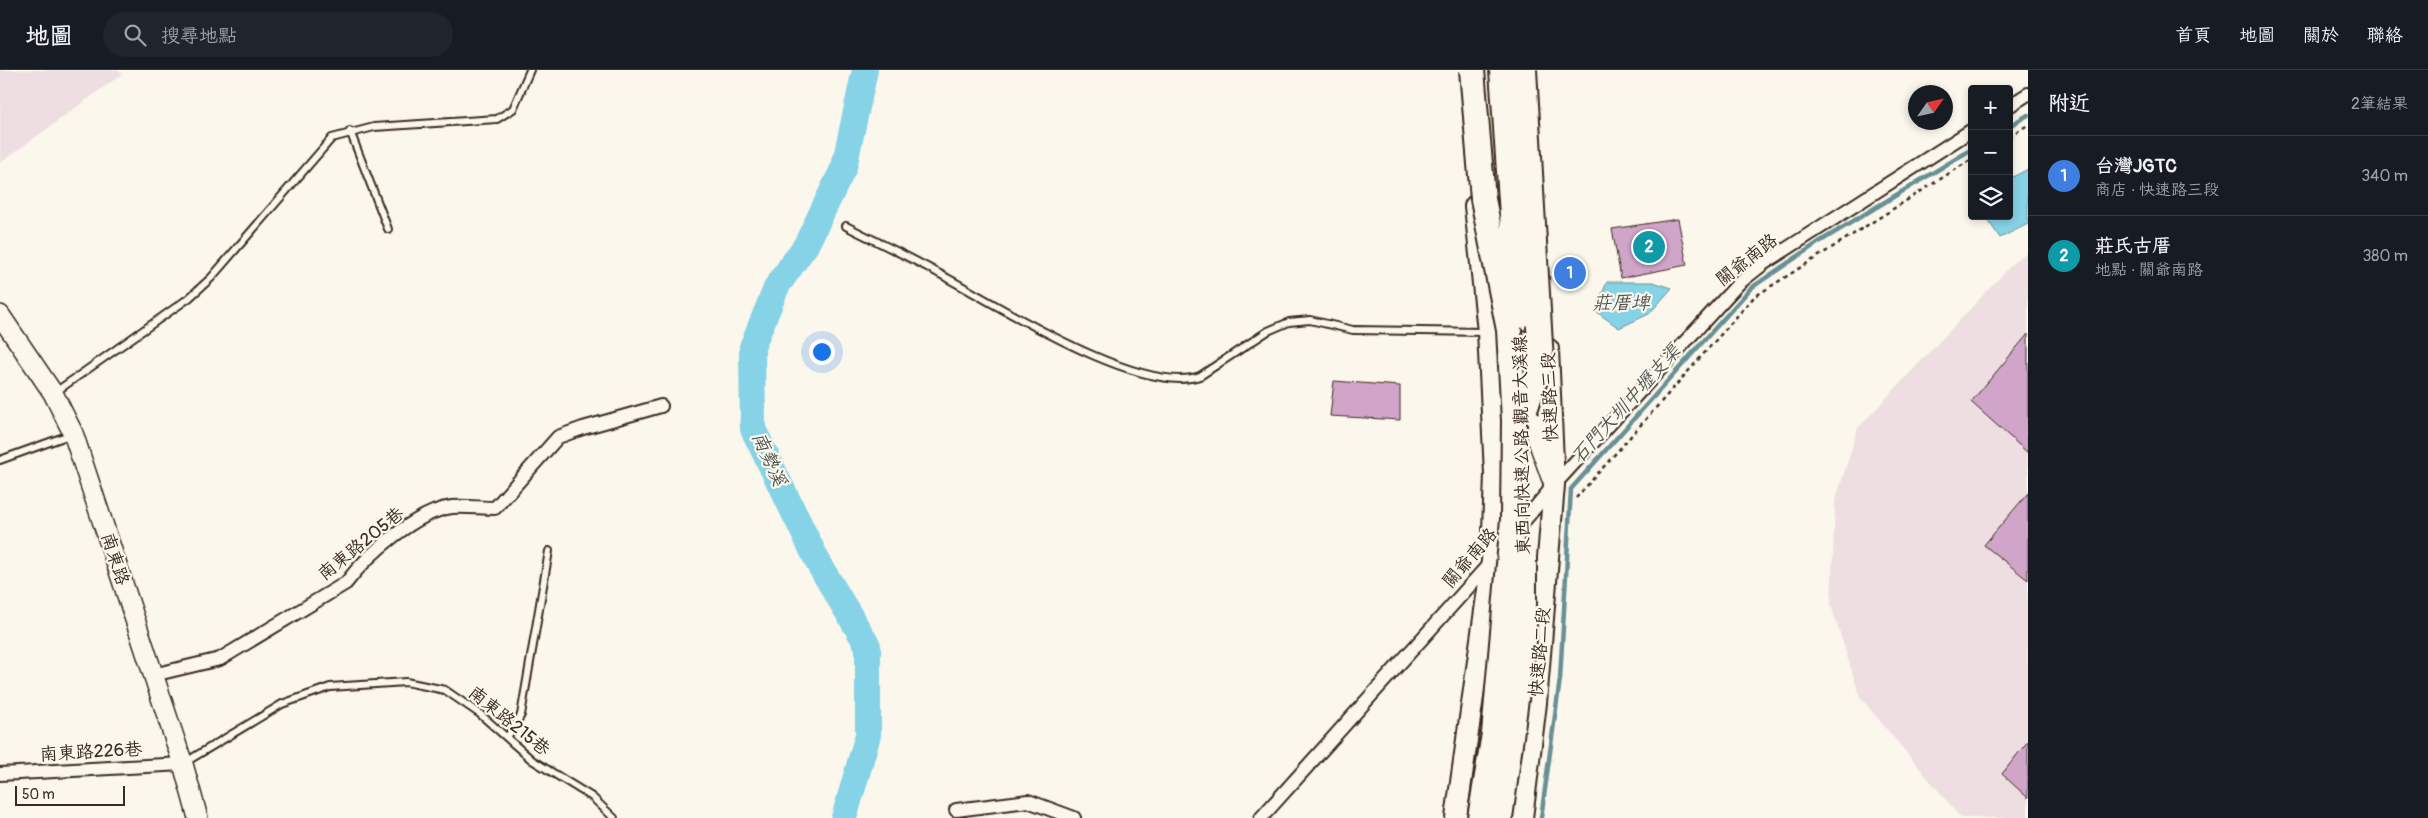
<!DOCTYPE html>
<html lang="zh-TW">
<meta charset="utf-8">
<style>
body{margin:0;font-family:Pangolin,"LXGW WenKai TC",sans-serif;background:#20242c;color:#f1f3f6}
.controls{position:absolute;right:15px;top:15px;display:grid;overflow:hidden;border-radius:5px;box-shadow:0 2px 8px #0003}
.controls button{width:45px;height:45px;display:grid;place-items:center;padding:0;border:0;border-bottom:1px solid #363941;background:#171b24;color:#f1f3f6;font:25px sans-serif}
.compass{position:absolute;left:1908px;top:15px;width:45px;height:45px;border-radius:50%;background:#171b24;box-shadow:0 2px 8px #0003;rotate:56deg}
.scale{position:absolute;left:15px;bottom:12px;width:110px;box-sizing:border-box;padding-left:5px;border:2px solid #3b2a1e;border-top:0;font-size:14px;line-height:18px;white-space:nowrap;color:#3b2a1e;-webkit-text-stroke:4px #fbf7ec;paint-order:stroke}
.you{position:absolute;left:821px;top:281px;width:18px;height:18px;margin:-12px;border:4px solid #fff;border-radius:50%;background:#1a73e8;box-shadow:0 0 0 8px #1a73e833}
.badge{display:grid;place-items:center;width:32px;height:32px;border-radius:50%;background:#c8321e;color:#fff;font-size:16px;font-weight:700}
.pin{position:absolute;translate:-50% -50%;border:2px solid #fff;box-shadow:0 1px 5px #0006}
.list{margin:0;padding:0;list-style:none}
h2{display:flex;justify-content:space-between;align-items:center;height:65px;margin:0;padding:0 20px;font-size:21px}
h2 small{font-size:16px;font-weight:400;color:#9ea1a6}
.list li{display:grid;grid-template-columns:32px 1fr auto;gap:15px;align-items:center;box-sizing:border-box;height:80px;padding:0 20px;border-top:1px solid #363941}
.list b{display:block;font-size:19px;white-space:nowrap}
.list p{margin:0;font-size:16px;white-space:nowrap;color:#9ea1a6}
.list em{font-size:16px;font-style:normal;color:#9ea1a6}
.icon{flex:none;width:28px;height:28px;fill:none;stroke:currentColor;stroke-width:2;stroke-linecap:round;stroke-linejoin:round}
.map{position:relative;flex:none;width:2028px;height:748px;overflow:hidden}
header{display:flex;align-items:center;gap:30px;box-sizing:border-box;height:70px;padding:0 25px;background:#171b24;border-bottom:1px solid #363941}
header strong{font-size:24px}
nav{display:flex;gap:28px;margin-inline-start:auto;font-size:18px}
.search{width:350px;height:45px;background:#20242c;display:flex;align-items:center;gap:12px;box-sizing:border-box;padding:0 18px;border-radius:28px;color:#9ea1a6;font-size:19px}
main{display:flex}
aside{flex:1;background:#171b24}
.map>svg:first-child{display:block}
.built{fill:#eedee2}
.water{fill:#86d2e6;stroke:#688f96}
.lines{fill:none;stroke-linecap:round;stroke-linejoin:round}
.stream{stroke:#688f96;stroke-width:4.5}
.river{stroke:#86d2e6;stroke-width:26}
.building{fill:#d1a5c9;stroke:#3b2a1e}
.lane-casing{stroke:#3b2a1e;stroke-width:10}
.street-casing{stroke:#3b2a1e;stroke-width:16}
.secondary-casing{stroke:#3b2a1e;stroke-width:22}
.primary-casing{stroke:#3b2a1e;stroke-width:24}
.path{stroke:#3b2a1e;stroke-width:2.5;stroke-dasharray:4 4;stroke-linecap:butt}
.lane{stroke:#fbf7ec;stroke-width:6}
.street{stroke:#fbf7ec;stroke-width:12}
.secondary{stroke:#fbf7ec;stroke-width:19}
.primary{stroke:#fbf7ec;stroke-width:20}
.highway-bridge-casing{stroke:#3b2a1e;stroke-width:28;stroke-linecap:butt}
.highway-bridge{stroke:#fbf7ec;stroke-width:24}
.labels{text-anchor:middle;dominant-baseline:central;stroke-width:4.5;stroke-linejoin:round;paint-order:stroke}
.street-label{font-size:18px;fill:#3b2a1e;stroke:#fbf7ec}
.water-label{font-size:19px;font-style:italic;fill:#4e5450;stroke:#fbf7ec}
</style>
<header>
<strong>地圖</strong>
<div class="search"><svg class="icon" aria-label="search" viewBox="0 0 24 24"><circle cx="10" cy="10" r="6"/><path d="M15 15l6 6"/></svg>搜尋地點</div>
<nav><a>首頁</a><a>地圖</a><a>關於</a><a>聯絡</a></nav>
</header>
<main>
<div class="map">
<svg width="2028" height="748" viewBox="0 0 2028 748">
<rect width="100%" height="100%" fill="#fbf7ec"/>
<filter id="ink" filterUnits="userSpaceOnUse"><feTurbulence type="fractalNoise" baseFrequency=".02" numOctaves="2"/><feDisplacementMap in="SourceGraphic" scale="10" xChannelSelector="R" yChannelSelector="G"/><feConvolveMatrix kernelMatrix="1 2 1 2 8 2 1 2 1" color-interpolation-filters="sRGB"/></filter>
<g filter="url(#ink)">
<g class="built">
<path d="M 0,0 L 118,0 L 122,4 L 0,93 Z"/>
<path d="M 2028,182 L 2028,748 L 1961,748 L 1860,627 L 1831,535 L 1835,432 L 1858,358 L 2018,188 Z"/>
</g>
<g class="water">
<path d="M 2028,99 L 2028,154 L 2000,168 L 1985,146 L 2009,146 L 2009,109 Z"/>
<path d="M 1607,212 L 1653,212 L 1672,218 L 1649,244 L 1619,258 L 1595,241 Z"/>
</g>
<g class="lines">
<g class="stream">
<path d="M 2009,56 L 2028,45"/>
<path d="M 1541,748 L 1560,609 L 1571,419 L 1751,218 L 1819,172 L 1972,79"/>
</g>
<path class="river" d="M 844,748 L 868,665 L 868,576 L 820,496 L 753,359 L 752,277 L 777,216 L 806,175 L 844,97 L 865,0"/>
</g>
<g class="building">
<path d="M 1678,149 L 1687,195 L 1621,208 L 1612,159 Z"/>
<path d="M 2028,264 L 2028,383 L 1971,332 Z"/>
<path d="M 1334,311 L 1400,316 L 1400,350 L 1330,346 Z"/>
<path d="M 2028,423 L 2028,510 L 1984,475 Z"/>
<path d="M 2028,671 L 2028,728 L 2002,704 Z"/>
</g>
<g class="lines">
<g class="lane-casing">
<g id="lane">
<path d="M 350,61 L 388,159"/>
<path d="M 846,156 C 879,173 914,189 947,208 C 1002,238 1141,326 1200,306 L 1268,261 L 1289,252 L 1310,250 L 1353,260 L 1486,262"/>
<path d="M 1514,264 L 1536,265"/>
<path d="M 54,323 L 189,228 L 211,208 L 332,68 L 374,57 L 497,49 L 513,39 L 530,0"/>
<path d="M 0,390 L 72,364"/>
<path d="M 508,666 L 521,645 L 549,481"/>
<path d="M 184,693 L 282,634 L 330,617 L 406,612 L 445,620 L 480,644 L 532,690 L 592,727 L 614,748"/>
</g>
</g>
<g class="street-casing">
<g id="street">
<path d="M 2009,36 L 2028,24"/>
<path d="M 1514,463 L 1554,415 L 1739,213 L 1763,194 L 1972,60"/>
<path d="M 153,605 L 220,589 L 346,513 C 367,485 417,441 452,437 C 466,436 481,438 495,438 L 558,367 L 583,358 L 661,336"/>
<path d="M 0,704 L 183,694"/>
<path d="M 956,740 L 1028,731 L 1074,748"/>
<path d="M 1261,748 L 1491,492"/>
</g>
</g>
<g class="secondary-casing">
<g id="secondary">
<path d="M 0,245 L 53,323 L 73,363 L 183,694 L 198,748"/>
<path d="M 1534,319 L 1537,368 L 1551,407"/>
</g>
</g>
<g class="primary-casing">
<g id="primary">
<path d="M 1456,748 L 1492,491 L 1495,404 L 1488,262 L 1475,136"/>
<path d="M 1522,748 L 1536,633 L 1554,415 L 1548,279"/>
</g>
</g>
<g class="path">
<path d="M 2009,66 L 2028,55"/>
<path d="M 1576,428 L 1754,227 L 1972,89"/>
</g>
<use href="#lane" class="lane"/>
<use href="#street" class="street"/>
<use href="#secondary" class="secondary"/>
<use href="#primary" class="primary"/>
<g class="highway-bridge-casing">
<g id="highway-bridge">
<path d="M 1472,0 L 1483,129 L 1509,260 L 1514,350 L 1513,449 L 1494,664 L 1480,748"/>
<path d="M 1502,0 L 1519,246"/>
<path d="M 1524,0 L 1541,292 L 1525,340"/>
<path d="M 1500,748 L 1524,570 L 1524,486"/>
</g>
</g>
<use href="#highway-bridge" class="highway-bridge"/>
</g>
</g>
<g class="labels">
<g class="street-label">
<text transform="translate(1747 190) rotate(-38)">關爺南路</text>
<text transform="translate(1550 327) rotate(-92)">快速路三段</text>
<text transform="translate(1522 375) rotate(-91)">東西向快速公路 觀音大溪線</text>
<text transform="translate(361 474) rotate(-39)">南東路205巷</text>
<text transform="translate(1470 488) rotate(-49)">關爺南路</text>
<text transform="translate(115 489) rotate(72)">南東路</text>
<text transform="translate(1540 582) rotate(-85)">快速路二段</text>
<text transform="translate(509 651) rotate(39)">南東路215巷</text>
<text transform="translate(91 682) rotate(-3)">南東路226巷</text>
</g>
<g class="water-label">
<text x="1621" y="233">莊厝埤</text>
<text transform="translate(1626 334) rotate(-48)">石門大圳中壢支渠</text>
<text transform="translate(769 389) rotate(66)">南勢溪</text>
</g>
</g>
</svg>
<div class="controls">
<button>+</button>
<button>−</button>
<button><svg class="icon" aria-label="layers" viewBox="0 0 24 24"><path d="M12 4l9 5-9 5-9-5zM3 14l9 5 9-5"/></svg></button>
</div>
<svg class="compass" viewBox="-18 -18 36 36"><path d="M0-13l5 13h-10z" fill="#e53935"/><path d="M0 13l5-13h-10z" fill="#9ea1a6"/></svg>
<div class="scale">50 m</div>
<div class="you"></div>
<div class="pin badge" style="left:1570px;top:203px;background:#3f7fe0">1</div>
<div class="pin badge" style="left:1649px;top:177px;background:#0f9aa8">2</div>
</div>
<aside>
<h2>附近<small>2筆結果</small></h2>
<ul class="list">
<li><span class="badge" style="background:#3f7fe0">1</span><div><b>台灣JGTC</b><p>商店 · 快速路三段</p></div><em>340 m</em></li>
<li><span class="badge" style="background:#0f9aa8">2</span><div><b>莊氏古厝</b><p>地點 · 關爺南路</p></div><em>380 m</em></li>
</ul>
</aside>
</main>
